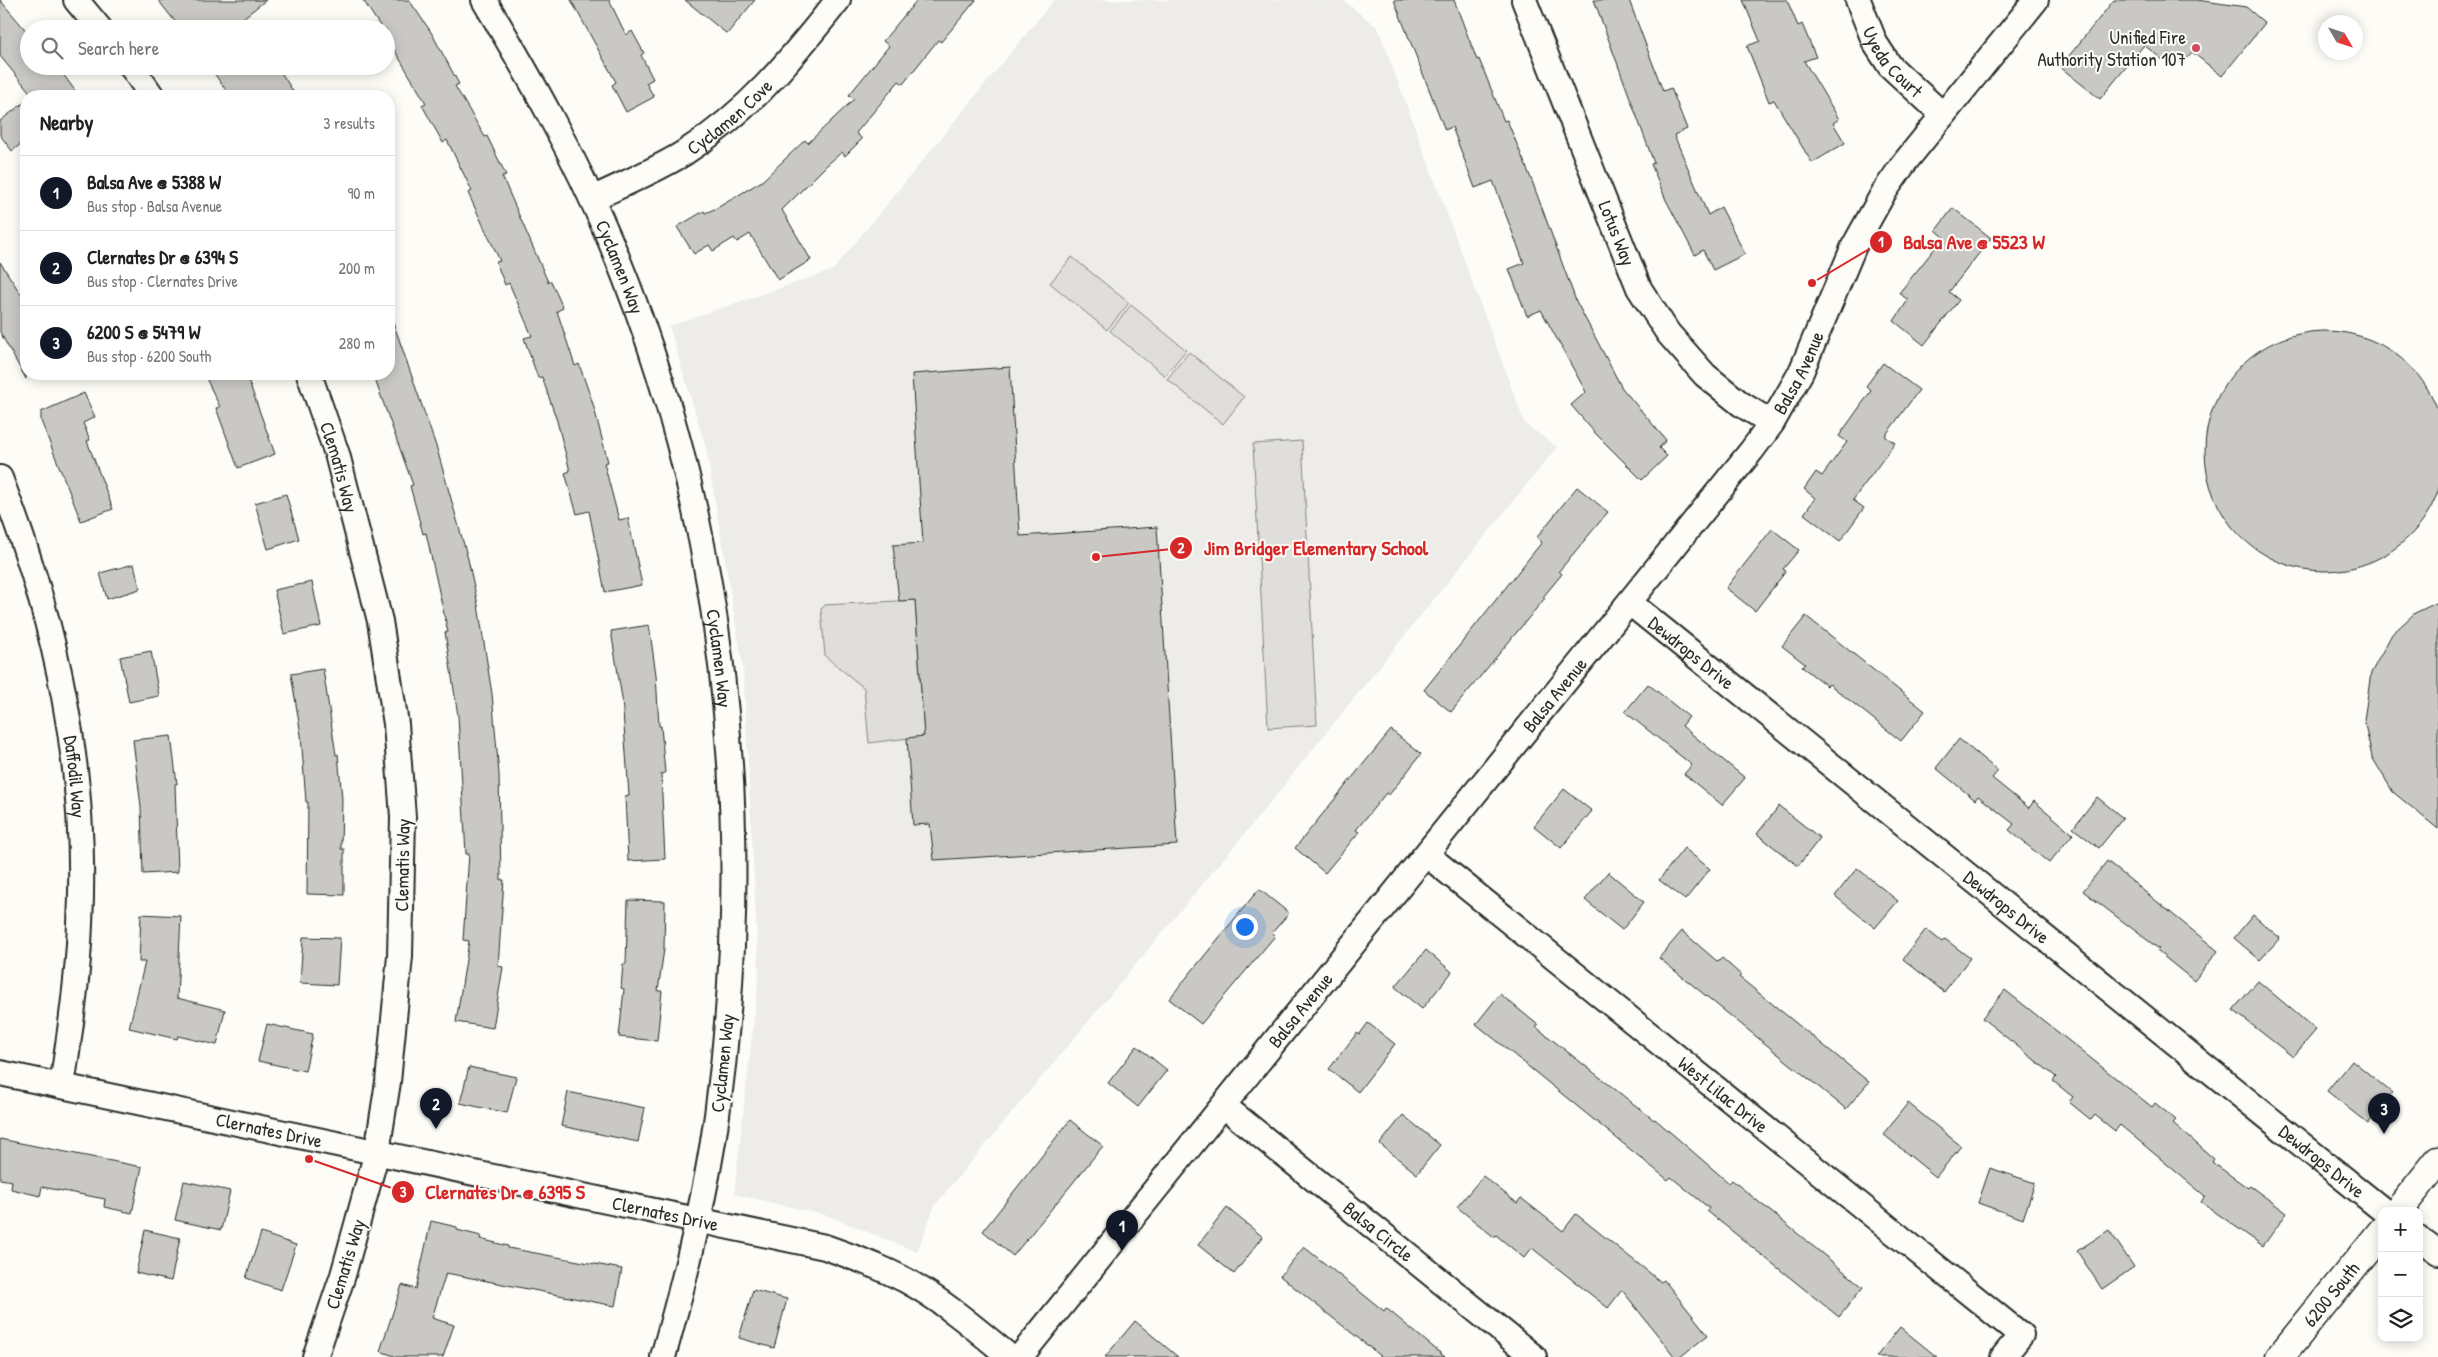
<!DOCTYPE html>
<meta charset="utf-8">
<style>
body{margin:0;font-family:"Patrick Hand",sans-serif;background:#f2f2f2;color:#222}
.controls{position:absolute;right:15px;bottom:15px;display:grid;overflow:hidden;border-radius:10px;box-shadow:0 2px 12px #0003}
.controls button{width:45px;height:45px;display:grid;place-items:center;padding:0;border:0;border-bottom:1px solid #e0e0e0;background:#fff;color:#222;font:25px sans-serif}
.compass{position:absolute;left:2318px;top:15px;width:45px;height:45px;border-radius:50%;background:#fff;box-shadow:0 2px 12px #0003;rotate:129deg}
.you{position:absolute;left:1244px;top:926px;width:18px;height:18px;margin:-12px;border:4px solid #fff;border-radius:50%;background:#1a73e8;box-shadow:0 0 0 8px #1a73e833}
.badge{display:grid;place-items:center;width:32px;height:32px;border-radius:50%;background:#111827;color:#fff;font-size:16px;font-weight:700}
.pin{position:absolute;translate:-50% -41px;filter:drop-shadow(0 1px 2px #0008)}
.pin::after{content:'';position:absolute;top:26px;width:18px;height:15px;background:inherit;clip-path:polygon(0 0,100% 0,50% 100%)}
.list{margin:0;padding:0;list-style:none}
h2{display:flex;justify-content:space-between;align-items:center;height:65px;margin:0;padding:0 20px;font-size:21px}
h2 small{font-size:16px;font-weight:400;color:#767676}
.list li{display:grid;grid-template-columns:32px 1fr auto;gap:15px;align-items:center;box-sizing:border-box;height:75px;padding:0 20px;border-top:1px solid #e0e0e0}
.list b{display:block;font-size:19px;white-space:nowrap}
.list p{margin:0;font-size:16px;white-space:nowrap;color:#767676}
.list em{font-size:16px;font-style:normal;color:#767676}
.icon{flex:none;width:28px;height:28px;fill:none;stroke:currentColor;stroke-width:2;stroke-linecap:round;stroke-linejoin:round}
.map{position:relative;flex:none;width:2438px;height:1357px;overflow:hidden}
.search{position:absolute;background:#fff;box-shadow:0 2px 12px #0003;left:20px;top:20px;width:375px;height:55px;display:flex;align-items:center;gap:12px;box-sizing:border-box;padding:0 18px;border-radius:28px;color:#767676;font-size:19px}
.panel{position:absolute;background:#fff;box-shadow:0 2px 12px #0003;left:20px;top:90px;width:375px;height:290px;border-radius:20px}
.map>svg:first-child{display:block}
.built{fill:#edece8}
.green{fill:#dfdeda;stroke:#858482}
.building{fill:#c9c8c4;stroke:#2b2b2b}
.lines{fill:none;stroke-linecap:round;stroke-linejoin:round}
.street-casing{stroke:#2b2b2b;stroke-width:28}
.secondary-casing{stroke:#2b2b2b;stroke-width:31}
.street{stroke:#fdfcf7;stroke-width:24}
.secondary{stroke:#fdfcf7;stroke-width:28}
.poi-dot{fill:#d1495b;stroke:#fdfcf7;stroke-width:2}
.labels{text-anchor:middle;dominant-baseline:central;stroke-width:4;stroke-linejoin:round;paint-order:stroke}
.poi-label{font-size:19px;fill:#2b2b2b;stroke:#fdfcf7;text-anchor:end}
.street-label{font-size:19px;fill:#2b2b2b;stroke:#fdfcf7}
.leader{fill:none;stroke:#d62828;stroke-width:2}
.callout-dot{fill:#d62828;stroke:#fdfcf7;stroke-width:2}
.mark-label{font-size:15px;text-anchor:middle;font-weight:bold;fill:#fff}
.callout-label{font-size:20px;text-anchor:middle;font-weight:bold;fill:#d62828;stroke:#fdfcf7;stroke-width:4;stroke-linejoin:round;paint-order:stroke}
</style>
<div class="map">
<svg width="2438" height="1357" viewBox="0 0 2438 1357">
<rect width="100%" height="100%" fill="#fdfcf7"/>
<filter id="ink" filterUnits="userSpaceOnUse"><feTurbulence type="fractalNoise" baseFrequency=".02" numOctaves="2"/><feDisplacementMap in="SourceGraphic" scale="10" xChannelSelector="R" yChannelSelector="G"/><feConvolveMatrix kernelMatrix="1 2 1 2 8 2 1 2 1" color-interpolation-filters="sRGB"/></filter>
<g filter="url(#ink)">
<path class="built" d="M 1054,0 L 1343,0 L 1378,28 L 1525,424 L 1557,447 L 1246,832 L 935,1205 L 917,1252 L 829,1216 L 734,1194 L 759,975 L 743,667 L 706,448 L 669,326 L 833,270 Z"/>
<g class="green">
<path d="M 1072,257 L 1129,303 L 1107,330 L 1050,283 Z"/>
<path d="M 1131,305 L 1186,350 L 1165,376 L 1110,331 Z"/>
<path d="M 1189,352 L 1244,397 L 1223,424 L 1167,379 Z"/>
<path d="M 1302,441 L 1317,725 L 1268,728 L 1253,444 Z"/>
<path d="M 915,600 L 924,736 L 869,743 L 864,688 L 825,656 L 821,609 L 825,605 Z"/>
</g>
<g class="building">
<path d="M 0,0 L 29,34 L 29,66 L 57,66 L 79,96 L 33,96 L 0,56 Z"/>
<path d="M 158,0 L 266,0 L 229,29 L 181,29 Z"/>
<path d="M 363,0 L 409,0 L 431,32 L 459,84 L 455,86 L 485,137 L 487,136 L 506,175 L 502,176 L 548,282 L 551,281 L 563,308 L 557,311 L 575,366 L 579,364 L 593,404 L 608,462 L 604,463 L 619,520 L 628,518 L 642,585 L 605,592 L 589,511 L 577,514 L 565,473 L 570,471 L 557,421 L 542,377 L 538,378 L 524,338 L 532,336 L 509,283 L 505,285 L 496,262 L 500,261 L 468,193 L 472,191 L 447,140 L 443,143 L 422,105 L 426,103 L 386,36 L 386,29 L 382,29 Z"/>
<path d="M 571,0 L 609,0 L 626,35 L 632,31 L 644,53 L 641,55 L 653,79 L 646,83 L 654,97 L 626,112 L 612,85 L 616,82 Z"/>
<path d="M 685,0 L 755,0 L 727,34 Z"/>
<path d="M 917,0 L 976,0 L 941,42 L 938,40 L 903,84 L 899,81 L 856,133 L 862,139 L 845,156 L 842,152 L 828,164 L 782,210 L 811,260 L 778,280 L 750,234 L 737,242 L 734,238 L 713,251 L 709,245 L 694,254 L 677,227 L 704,211 L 705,213 L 717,208 L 762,181 L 805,140 L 808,143 L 854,99 L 849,95 L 889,46 L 883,41 Z"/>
<path d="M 1394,0 L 1454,0 L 1477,60 L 1479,59 L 1504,121 L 1507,120 L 1532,181 L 1576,301 L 1622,388 L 1666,440 L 1659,448 L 1667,456 L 1642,480 L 1595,433 L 1571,405 L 1586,392 L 1541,310 L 1527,316 L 1509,269 L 1524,263 L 1493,181 L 1475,188 L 1452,127 L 1445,130 Z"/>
<path d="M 1594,0 L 1629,0 L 1663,91 L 1671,88 L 1687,129 L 1674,135 L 1708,215 L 1721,207 L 1745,254 L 1713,270 L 1703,250 L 1695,255 L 1666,200 L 1651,164 L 1654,163 Z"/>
<path d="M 1743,0 L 1787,0 L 1798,26 L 1802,24 L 1816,57 L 1804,61 L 1839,119 L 1833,123 L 1845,143 L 1812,163 L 1774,100 L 1769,102 L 1747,46 L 1760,41 Z"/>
<path d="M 2114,0 L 2197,0 L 2246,7 L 2265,23 L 2222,76 L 2192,52 L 2182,63 L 2169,53 L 2163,60 L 2144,45 L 2100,99 L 2060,67 Z"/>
<path d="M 209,66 L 277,66 L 296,96 L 230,96 Z"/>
<path d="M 26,101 L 26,140 L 12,151 L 0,135 L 0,121 Z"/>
<path d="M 1953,208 L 1991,238 L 1949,292 L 1959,300 L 1924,345 L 1894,321 L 1908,300 L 1899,293 L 1944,237 L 1936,230 Z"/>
<path d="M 0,262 L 26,302 L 26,379 L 0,332 Z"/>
<path d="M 392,319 L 437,449 L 468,559 L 478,605 L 492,694 L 499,774 L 501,880 L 504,880 L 498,966 L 503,967 L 493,1028 L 456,1022 L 469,941 L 463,940 L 469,854 L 466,854 L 458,716 L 445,632 L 448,632 L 426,533 L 423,534 L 410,486 L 413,485 L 373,374 L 389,374 L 389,320 Z"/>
<circle cx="2325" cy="451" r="120"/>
<path d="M 1883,363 L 1919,390 L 1885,436 L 1895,443 L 1853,500 L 1864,508 L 1840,541 L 1804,514 L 1815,498 L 1804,489 L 1816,472 L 1822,476 L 1847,442 L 1839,436 L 1871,391 L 1866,386 Z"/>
<path d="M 1010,367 L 1020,536 L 1157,527 L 1177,845 L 934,860 L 930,824 L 913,825 L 907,738 L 924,736 L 915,600 L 899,601 L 893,545 L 923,543 L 912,374 Z"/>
<path d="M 204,374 L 246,374 L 275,454 L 238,468 L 216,408 L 220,407 Z"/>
<path d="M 84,393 L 95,417 L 83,423 L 90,440 L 87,441 L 113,509 L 81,521 L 41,421 L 41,412 Z"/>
<path d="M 1577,487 L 1608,512 L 1559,571 L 1562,574 L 1543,597 L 1545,598 L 1451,712 L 1424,690 L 1542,542 L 1537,537 Z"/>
<path d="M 286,494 L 299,539 L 268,549 L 255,503 Z"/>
<path d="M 1772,529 L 1799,550 L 1783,569 L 1786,571 L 1755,611 L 1726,588 Z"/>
<path d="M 134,564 L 140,589 L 107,599 L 100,573 Z"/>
<path d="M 312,582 L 321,626 L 284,634 L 274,590 Z"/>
<path d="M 2438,602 L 2438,829 L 2393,792 L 2372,757 L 2364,720 L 2371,673 L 2392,634 L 2415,613 Z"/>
<path d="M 1806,616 L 1925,711 L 1901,741 L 1829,684 L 1827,686 L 1802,667 L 1805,664 L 1782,646 Z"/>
<path d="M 649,625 L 656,675 L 659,726 L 661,726 L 665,773 L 661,774 L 665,859 L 628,861 L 625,796 L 629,795 L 622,698 L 611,631 Z"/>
<path d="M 151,651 L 159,696 L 129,702 L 120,657 Z"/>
<path d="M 323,669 L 336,755 L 338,754 L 342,799 L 341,849 L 344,849 L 344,895 L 307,894 L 308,802 L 306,802 L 301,735 L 291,674 Z"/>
<path d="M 1648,684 L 1689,717 L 1682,726 L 1745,778 L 1722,805 L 1684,774 L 1692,765 L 1625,712 Z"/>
<path d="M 1391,730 L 1421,754 L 1389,795 L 1386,793 L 1356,830 L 1359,832 L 1325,873 L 1295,848 Z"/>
<path d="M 171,736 L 177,784 L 175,784 L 178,872 L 143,874 L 141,807 L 133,740 Z"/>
<path d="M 1959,739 L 1998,771 L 1992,778 L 2029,808 L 2034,801 L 2073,834 L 2049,863 L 2009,830 L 2014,824 L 1978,796 L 1975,800 L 1936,768 Z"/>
<path d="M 1564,789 L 1592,811 L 1561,848 L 1534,826 Z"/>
<path d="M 2097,797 L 2123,818 L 2099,848 L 2073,828 Z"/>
<path d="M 1779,806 L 1820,838 L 1798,866 L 1757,834 Z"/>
<path d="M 1684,848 L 1710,869 L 1685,900 L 1659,880 Z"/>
<path d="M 2107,861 L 2218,951 L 2194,981 L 2157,951 L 2159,949 L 2083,891 Z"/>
<path d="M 1857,868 L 1898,901 L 1875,928 L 1835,896 Z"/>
<path d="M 1608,872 L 1644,902 L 1622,930 L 1585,900 Z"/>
<path d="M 1259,889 L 1289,913 L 1272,933 L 1275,936 L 1201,1024 L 1169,999 Z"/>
<path d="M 628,900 L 665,901 L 664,949 L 658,991 L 662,991 L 657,1041 L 619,1037 L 624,989 L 621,988 L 623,964 L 626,964 Z"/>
<path d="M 141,914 L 181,916 L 177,998 L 225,1010 L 217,1045 L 178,1036 L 177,1039 L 129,1028 L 145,962 L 139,962 Z"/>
<path d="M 2253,915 L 2280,938 L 2260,960 L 2234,938 Z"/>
<path d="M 1926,929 L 1942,942 L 1945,939 L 1970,958 L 1944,992 L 1903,959 Z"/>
<path d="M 1682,931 L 1718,962 L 1722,958 L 1741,975 L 1739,977 L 1869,1082 L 1846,1109 L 1659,958 Z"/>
<path d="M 303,937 L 340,938 L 337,985 L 300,983 Z"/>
<path d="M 1426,950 L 1452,972 L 1422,1009 L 1395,987 Z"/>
<path d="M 2258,981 L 2316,1030 L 2293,1057 L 2233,1010 Z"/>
<path d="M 2005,990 L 2152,1107 L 2155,1103 L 2176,1120 L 2173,1123 L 2214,1159 L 2212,1162 L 2248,1188 L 2250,1186 L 2287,1213 L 2263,1246 L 2201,1202 L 2205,1196 L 2120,1125 L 2115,1131 L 2095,1115 L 2091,1120 L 2069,1102 L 2073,1097 L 2053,1081 L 2056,1077 L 1982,1018 Z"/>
<path d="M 1500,994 L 1538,1025 L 1536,1027 L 1654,1120 L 1655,1119 L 1729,1183 L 1732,1180 L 1863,1287 L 1839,1317 L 1707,1211 L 1709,1208 L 1671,1177 L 1668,1180 L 1476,1024 Z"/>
<path d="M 1368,1023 L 1395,1044 L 1358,1092 L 1329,1069 L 1357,1033 L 1359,1035 Z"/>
<path d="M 267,1024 L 313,1034 L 305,1071 L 258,1061 Z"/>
<path d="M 1137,1046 L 1167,1070 L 1138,1107 L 1108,1083 Z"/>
<path d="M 2352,1060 L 2392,1093 L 2368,1124 L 2327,1091 Z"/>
<path d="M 469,1067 L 516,1077 L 507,1113 L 460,1103 Z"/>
<path d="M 568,1092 L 645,1108 L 638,1142 L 561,1126 Z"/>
<path d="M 1908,1103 L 1961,1146 L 1936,1177 L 1883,1134 Z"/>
<path d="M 1403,1115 L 1440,1145 L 1417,1174 L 1380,1144 Z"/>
<path d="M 1070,1120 L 1103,1146 L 1013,1256 L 983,1231 Z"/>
<path d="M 0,1139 L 142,1167 L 132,1213 L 104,1207 L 105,1199 L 42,1187 L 40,1196 L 11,1189 L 12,1181 L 0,1179 Z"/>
<path d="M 1990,1168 L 2035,1183 L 2023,1219 L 1978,1203 Z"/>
<path d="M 1483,1176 L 1517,1203 L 1521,1198 L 1563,1231 L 1576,1214 L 1661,1282 L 1664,1280 L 1708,1335 L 1680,1357 L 1675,1357 L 1622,1290 L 1608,1308 L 1532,1248 L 1524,1258 L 1496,1235 L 1494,1237 L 1457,1207 Z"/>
<path d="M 184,1181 L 230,1191 L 221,1230 L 175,1220 Z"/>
<path d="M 1227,1208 L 1263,1237 L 1234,1274 L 1198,1245 Z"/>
<path d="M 431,1221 L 457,1227 L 457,1230 L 481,1236 L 480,1239 L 508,1246 L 508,1248 L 622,1269 L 615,1306 L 446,1273 L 432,1318 L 454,1325 L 443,1357 L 397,1357 L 380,1351 L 402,1285 L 416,1289 Z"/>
<path d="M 145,1230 L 180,1238 L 171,1281 L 136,1273 Z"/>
<path d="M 2109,1230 L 2134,1267 L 2102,1289 L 2077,1251 Z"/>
<path d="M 261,1233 L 296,1245 L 281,1290 L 246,1278 Z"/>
<path d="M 1304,1247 L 1384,1311 L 1386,1308 L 1445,1357 L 1382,1357 L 1280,1276 Z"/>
<path d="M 753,1290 L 787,1299 L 774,1348 L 739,1338 Z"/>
<path d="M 1135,1321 L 1178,1357 L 1105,1357 Z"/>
<path d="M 1900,1327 L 1937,1357 L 1876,1357 Z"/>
</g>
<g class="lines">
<g class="street-casing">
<g id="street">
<path d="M 76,0 L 100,29"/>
<path id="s1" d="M 484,0 C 530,77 574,155 609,238 C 725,513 757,821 717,1115 C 706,1196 685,1278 663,1357"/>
<path id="s2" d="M 1524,0 L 1639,288 L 1668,333 L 1705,375 L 1741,404 L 1772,423"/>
<path id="s3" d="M 1858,0 L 1875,43 L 1890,66 L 1943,115"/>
<path d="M 131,66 L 152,96"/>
<path id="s4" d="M 592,199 C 623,184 655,171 684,153 C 751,110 790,60 838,0"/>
<path id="s5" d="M 309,374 L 337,454 L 380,621 L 396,724 L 403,817 L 400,956 L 388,1082 L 377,1152 L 343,1275 L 315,1357"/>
<path id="s6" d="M 0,478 C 56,622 88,768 80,924 C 78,979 70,1032 62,1086"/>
<path id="s7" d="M 1630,603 L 2384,1211"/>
<path id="s8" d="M 1427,855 L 2021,1335 L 2003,1357"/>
<path id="s9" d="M 0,1073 L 825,1247 C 853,1257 881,1267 907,1281 C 945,1302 977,1330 1010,1357"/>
<path id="s10" d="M 1224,1106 L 1534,1357"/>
<path d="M 2419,1238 L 2438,1252"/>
<path id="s11" d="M 1020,1357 L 1752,450 L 1772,423 L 1801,372 L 1854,246 L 1884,192 L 1905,162 L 2036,0"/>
</g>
</g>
<g class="secondary-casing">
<g id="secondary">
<path d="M 2398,1211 L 2438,1161"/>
<path id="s12" d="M 2280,1357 L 2382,1231"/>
</g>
</g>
<use href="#street" class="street"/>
<use href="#secondary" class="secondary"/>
</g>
</g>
<circle class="poi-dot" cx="2196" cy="48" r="5"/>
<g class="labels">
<g class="poi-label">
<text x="2186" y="37">Unified Fire<tspan x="2186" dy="22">Authority Station 107</tspan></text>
</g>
<g class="street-label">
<text stroke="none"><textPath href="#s3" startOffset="72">Uyeda Court</textPath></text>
<text stroke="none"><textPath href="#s4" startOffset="161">Cyclamen Cove</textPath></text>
<text stroke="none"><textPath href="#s2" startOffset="251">Lotus Way</textPath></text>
<text stroke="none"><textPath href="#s1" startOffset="300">Cyclamen Way</textPath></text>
<text stroke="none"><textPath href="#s11" startOffset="1256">Balsa Avenue</textPath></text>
<text stroke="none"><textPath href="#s5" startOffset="98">Clematis Way</textPath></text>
<text stroke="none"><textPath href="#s7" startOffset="79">Dewdrops Drive</textPath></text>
<text stroke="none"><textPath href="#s1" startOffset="705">Cyclamen Way</textPath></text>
<text stroke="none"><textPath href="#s11" startOffset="851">Balsa Avenue</textPath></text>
<text stroke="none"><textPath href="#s6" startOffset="309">Daffodil Way</textPath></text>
<text transform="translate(402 865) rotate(-89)">Clematis Way</text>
<text stroke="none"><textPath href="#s7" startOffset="484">Dewdrops Drive</textPath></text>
<text stroke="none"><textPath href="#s11" startOffset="446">Balsa Avenue</textPath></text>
<text transform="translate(722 1063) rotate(-84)">Cyclamen Way</text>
<text stroke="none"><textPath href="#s8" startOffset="381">West Lilac Drive</textPath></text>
<text stroke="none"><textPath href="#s9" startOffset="275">Clernates Drive</textPath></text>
<text stroke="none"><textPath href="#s7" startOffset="889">Dewdrops Drive</textPath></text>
<text stroke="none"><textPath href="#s9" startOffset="680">Clernates Drive</textPath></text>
<text stroke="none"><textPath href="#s10" startOffset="199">Balsa Circle</textPath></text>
<text transform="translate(345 1264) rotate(-73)">Clematis Way</text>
<text stroke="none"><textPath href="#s12" startOffset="81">6200 South</textPath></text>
</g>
</g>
<path class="leader" d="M1812 283L1881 242M1096 557L1181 548M309 1159L403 1192"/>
<g class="callout-dot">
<circle cx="1812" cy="283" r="5"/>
<circle cx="1096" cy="557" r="5"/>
<circle cx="309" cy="1159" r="5"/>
<circle cx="1881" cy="242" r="12"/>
<circle cx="1181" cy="548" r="12"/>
<circle cx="403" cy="1192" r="12"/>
</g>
<g class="mark-label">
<text x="1881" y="247">1</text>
<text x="1181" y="553">2</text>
<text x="403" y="1197">3</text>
</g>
<g class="callout-label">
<text x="1974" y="249">Balsa Ave @ 5523 W</text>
<text x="1316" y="555">Jim Bridger Elementary School</text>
<text x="505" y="1199">Clernates Dr @ 6395 S</text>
</g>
</svg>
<div class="controls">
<button>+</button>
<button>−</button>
<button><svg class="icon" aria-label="layers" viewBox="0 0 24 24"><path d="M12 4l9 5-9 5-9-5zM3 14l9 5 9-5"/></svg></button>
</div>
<svg class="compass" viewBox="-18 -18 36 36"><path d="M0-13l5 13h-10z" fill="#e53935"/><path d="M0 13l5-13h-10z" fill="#767676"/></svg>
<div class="you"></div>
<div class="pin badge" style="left:1122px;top:1251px">1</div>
<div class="pin badge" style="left:436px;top:1129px">2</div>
<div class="pin badge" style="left:2384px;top:1134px">3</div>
<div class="search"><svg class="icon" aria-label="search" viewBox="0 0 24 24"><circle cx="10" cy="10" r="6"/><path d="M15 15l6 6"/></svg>Search here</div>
<section class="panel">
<h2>Nearby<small>3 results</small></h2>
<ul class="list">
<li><span class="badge">1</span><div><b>Balsa Ave @ 5388 W</b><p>Bus stop · Balsa Avenue</p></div><em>90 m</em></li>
<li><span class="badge">2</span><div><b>Clernates Dr @ 6394 S</b><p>Bus stop · Clernates Drive</p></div><em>200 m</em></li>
<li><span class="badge">3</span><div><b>6200 S @ 5479 W</b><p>Bus stop · 6200 South</p></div><em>280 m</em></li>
</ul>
</section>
</div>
